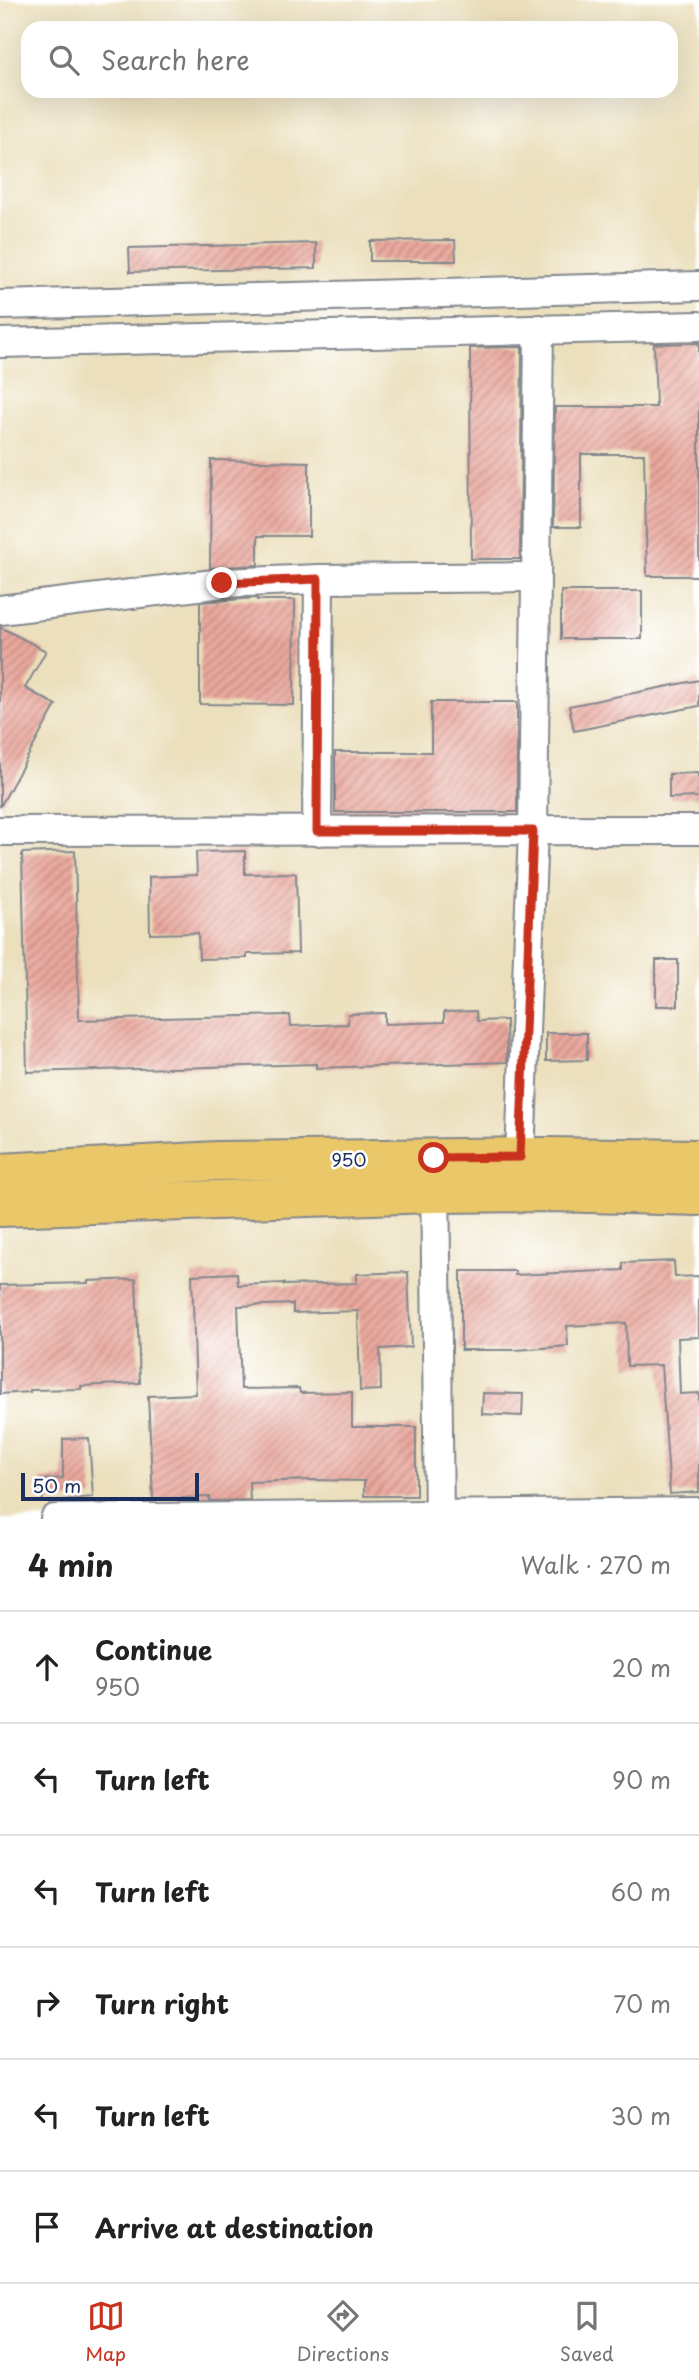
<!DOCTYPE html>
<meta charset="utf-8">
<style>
body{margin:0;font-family:"Playpen Sans",sans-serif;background:#f6f6f6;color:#222}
.scale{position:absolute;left:21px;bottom:18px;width:178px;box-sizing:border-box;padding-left:7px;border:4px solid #1b2f5e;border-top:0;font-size:19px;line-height:24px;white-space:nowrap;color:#1b2f5e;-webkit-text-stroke:5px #fff;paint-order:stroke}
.stop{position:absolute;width:21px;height:21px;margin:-16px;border:5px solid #c8321e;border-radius:50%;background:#fff}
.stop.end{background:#c8321e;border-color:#fff;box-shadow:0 2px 7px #0008}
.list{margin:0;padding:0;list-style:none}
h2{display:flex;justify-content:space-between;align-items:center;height:91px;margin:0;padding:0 28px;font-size:30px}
h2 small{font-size:23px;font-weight:400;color:#767676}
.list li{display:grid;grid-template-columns:46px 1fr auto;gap:21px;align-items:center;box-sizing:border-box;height:112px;padding:0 28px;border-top:2px solid #e0e0e0}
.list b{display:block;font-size:26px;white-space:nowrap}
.list p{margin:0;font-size:23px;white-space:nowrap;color:#767676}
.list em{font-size:23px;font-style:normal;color:#767676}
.icon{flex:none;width:38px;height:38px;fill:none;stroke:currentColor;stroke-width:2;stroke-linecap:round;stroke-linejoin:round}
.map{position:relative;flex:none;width:699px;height:1519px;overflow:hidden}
.search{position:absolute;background:#fff;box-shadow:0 7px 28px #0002;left:21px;right:21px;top:21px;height:77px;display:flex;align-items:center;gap:18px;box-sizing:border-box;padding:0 24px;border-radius:21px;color:#767676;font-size:26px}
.sheet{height:763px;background:#fff}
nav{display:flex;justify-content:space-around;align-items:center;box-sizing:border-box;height:98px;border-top:2px solid #e0e0e0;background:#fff;font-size:19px;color:#767676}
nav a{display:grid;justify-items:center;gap:4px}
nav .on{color:#c8321e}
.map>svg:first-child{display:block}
.building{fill:url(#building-hatch)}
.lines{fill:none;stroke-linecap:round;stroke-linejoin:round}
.minor-casing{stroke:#83878d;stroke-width:32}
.primary-casing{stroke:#83878d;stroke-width:42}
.minor{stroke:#fff;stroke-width:28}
.primary{stroke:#eac769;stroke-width:38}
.route{stroke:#c8321e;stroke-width:9}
.labels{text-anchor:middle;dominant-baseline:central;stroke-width:5;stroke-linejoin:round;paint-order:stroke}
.street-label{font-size:18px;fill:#1b2f5e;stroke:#fff}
</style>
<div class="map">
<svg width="699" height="1519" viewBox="0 0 699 1519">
<defs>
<pattern id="building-hatch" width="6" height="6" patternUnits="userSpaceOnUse" patternTransform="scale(1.75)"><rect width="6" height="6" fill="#eaa79c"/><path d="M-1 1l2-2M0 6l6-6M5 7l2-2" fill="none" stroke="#bd8882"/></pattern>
</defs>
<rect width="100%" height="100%" fill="#fff"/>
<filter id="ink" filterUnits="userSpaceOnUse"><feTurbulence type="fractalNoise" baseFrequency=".0143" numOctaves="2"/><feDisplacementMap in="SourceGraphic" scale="14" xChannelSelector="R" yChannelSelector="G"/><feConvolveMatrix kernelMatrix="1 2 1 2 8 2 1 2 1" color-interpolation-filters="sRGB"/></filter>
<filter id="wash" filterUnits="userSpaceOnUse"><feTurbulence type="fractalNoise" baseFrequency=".00686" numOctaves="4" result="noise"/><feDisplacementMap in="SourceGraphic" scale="28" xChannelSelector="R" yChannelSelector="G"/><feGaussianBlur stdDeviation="1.57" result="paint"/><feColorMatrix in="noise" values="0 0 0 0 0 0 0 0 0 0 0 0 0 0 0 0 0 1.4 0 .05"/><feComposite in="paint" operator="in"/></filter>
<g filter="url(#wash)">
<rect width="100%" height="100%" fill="#ebdfbc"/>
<g id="blocks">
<g class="building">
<path d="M 455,240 L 456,261 L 370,261 L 370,241 Z"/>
<path d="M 316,243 L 316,268 L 130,272 L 129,248 Z"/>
<path d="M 699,343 L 699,576 L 647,576 L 644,454 L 581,454 L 581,527 L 553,527 L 555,407 L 656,407 L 654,344 Z"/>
<path d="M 522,347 L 520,559 L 471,559 L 470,348 Z"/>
<path d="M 211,460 L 309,462 L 309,536 L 258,536 L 258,565 L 210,568 Z"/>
<rect x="561" y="591" width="81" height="48"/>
<path d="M 257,598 L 257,600 L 295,600 L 294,705 L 200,704 L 200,602 Z"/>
<path d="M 0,627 L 46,651 L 25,688 L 56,705 L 0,807 Z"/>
<path d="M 699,680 L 699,706 L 574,731 L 569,706 Z"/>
<path d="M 431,702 L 517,702 L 517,812 L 335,812 L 335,752 L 431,752 Z"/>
<path d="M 699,773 L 699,797 L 669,798 L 669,774 Z"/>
<path d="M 75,851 L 79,1020 L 290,1015 L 291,1026 L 348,1024 L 348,1014 L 385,1013 L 385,1024 L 444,1022 L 444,1012 L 476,1011 L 477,1021 L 506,1020 L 507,1062 L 316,1068 L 316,1064 L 27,1072 L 22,853 Z"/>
<path d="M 245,851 L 245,874 L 296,873 L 298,953 L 247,954 L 247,958 L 199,959 L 198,933 L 150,934 L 149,877 L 197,875 L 196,852 Z"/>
<rect x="656" y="960" width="22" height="46"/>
<path d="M 546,1033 L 587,1033 L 587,1060 L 546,1061 Z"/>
<path d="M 674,1261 L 675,1277 L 699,1276 L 699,1337 L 678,1338 L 680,1394 L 699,1393 L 699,1492 L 670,1494 L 661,1365 L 627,1366 L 626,1323 L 567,1326 L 568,1346 L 516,1350 L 461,1350 L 461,1271 L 515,1271 L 515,1275 L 623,1270 L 623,1263 Z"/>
<path d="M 408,1272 L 411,1347 L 380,1349 L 381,1390 L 360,1391 L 358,1311 L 293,1313 L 293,1304 L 238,1306 L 241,1389 L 299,1388 L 300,1393 L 352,1392 L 352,1427 L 416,1427 L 416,1496 L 364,1496 L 364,1481 L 313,1480 L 249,1482 L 250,1500 L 210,1501 L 210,1497 L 153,1499 L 148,1396 L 196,1394 L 192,1275 L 237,1273 L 238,1285 L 284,1283 L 284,1285 L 357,1283 L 357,1274 Z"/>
<path d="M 136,1279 L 140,1383 L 81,1386 L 81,1389 L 30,1390 L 30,1392 L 0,1394 L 0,1285 L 88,1283 L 88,1281 Z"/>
<path d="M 483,1393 L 523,1394 L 522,1416 L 482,1414 Z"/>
<path d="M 89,1438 L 93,1497 L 43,1502 L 41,1480 L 63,1478 L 63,1439 Z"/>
</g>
</g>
</g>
<g filter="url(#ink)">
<use href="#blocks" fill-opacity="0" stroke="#83878d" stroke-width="2"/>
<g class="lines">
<g class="minor-casing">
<g id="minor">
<path d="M 0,305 L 699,286"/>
<path d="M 0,343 L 699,326"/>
<path d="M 0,610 L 222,583 L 319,579 L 536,577"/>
<path d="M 0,831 L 699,830"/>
<path d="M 317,831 L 319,579"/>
<path d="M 520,1157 L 533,831 L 539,329"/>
<path d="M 435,1175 L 439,1519"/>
<path d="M 55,1519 L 699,1512"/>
</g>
</g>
<g class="primary-casing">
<g id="primary">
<path d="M 0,1173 L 217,1161 L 547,1157 L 699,1159"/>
<path d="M 0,1207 L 435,1193 L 551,1192 L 699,1196"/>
</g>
</g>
<use href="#minor" class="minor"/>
<use href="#primary" class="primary"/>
</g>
</g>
<g class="lines" filter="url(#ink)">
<path class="route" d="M 222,583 L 318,579 L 317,831 L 533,831 L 520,1157 L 434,1158"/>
</g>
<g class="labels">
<g class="street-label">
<text transform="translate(349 1159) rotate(-1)">950</text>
</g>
</g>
</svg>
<div class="scale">50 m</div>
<div class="stop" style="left:434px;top:1158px"></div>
<div class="stop end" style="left:222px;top:583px"></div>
<div class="search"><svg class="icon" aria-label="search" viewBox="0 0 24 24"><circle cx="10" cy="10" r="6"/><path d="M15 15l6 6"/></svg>Search here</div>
</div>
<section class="sheet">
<h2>4 min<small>Walk · 270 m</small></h2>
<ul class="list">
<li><svg class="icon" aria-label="ahead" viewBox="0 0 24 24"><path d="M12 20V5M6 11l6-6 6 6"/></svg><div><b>Continue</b><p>950</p></div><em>20 m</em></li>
<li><svg class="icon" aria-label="left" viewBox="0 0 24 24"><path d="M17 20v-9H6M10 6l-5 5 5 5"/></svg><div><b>Turn left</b></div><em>90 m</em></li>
<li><svg class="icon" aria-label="left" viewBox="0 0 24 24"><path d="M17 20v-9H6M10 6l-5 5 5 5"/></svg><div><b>Turn left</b></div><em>60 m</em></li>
<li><svg class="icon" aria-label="right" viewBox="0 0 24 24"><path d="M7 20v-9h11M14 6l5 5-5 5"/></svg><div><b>Turn right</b></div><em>70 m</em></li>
<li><svg class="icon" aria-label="left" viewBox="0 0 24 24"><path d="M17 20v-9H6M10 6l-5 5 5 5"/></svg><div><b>Turn left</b></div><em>30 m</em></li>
<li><svg class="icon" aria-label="arrive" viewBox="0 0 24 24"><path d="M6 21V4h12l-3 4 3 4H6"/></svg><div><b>Arrive at destination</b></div></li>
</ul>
</section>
<nav>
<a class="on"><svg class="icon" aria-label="map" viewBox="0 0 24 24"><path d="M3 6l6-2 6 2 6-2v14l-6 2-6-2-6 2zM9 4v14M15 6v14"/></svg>Map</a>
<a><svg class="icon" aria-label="directions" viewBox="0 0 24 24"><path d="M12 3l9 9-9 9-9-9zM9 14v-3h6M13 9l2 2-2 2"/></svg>Directions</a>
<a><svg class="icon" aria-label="saved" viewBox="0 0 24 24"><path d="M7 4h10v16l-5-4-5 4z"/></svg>Saved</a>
</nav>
